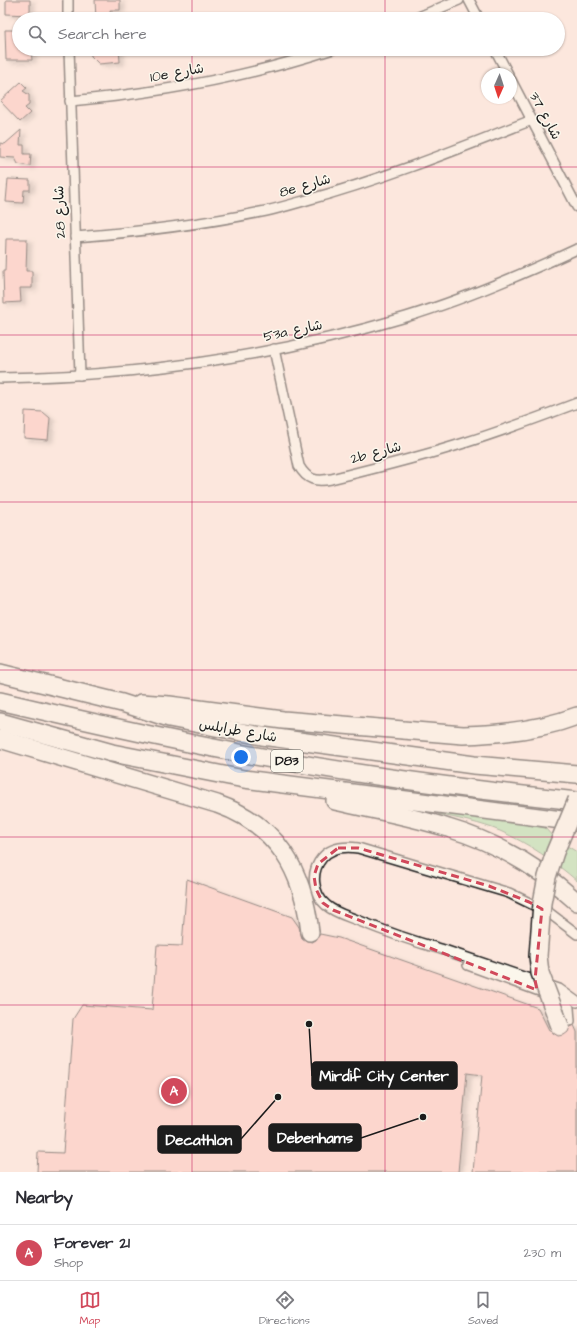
<!DOCTYPE html>
<meta charset="utf-8">
<style>
body{margin:0;font-family:"Architects Daughter","Playpen Sans Arabic",sans-serif;background:#f7f7f7;color:#2b2b33}
.compass{position:absolute;left:481px;top:68px;width:36px;height:36px;border-radius:50%;background:#fff;box-shadow:0 1px 3px #0004;rotate:183deg}
.you{position:absolute;left:241px;top:757px;width:14px;height:14px;margin:-10px;border:3px solid #fff;border-radius:50%;background:#1a73e8;box-shadow:0 0 0 6px #1a73e833}
.badge{display:grid;place-items:center;width:26px;height:26px;border-radius:50%;background:#d1495b;color:#fff;font-size:13px;font-weight:700}
.pin{position:absolute;translate:-50% -50%;border:2px solid #fff;box-shadow:0 1px 4px #0006}
.list{margin:0;padding:0;list-style:none}
h2{display:flex;justify-content:space-between;align-items:center;height:52px;margin:0;padding:0 16px;font-size:17px}
h2 small{font-size:13px;font-weight:400;color:#7c7c81}
.list li{display:grid;grid-template-columns:26px 1fr auto;gap:12px;align-items:center;box-sizing:border-box;height:56px;padding:0 16px;border-top:1px solid #e1e1e2}
.list b{display:block;font-size:15px;white-space:nowrap}
.list p{margin:0;font-size:13px;white-space:nowrap;color:#7c7c81}
.list em{font-size:13px;font-style:normal;color:#7c7c81}
.icon{flex:none;width:22px;height:22px;fill:none;stroke:currentColor;stroke-width:2;stroke-linecap:round;stroke-linejoin:round}
.map{position:relative;flex:none;width:577px;height:1172px;overflow:hidden}
.search{position:absolute;background:#fff;box-shadow:0 1px 3px #0004;left:12px;right:12px;top:12px;height:44px;display:flex;align-items:center;gap:10px;box-sizing:border-box;padding:0 14px;border-radius:22px;color:#7c7c81;font-size:15px}
.sheet{height:108px;background:#fff}
nav{display:flex;justify-content:space-around;align-items:center;box-sizing:border-box;height:56px;border-top:1px solid #e1e1e2;background:#fff;font-size:11px;color:#7c7c81}
nav a{display:grid;justify-items:center;gap:2px}
nav .on{color:#d1495b}
.map>svg:first-child{display:block}
.green{fill:#a3dda3;stroke:#607c60}
.building{fill:#fdc1bb;stroke:#1c1c1c;filter:url(#shadow)}
.lines{fill:none;stroke-linecap:round;stroke-linejoin:round}
.minor-casing{stroke:#1c1c1c;stroke-width:12}
.motorway-casing{stroke:#1c1c1c;stroke-width:20}
.minor{stroke:#fbf7ec;stroke-width:9}
.motorway{stroke:#fbf7ec;stroke-width:17}
.motorway-bridge-casing{stroke:#1c1c1c;stroke-width:20;stroke-linecap:butt}
.motorway-bridge{stroke:#fbf7ec;stroke-width:17}
.marked{fill:none;stroke:#d1495b;stroke-width:3;stroke-dasharray:8 5;stroke-linejoin:round}
.grid{fill:none;stroke:#c2185b;stroke-width:1;stroke-opacity:0.55}
.labels{text-anchor:middle;dominant-baseline:central;stroke-width:3;stroke-linejoin:round;paint-order:stroke}
.shield{fill:#fbf7ec;stroke:#5f5e5a;stroke-width:1}
.shield-label{font-size:13px;font-weight:bold;fill:#1c1c1c}
.street-label{font-size:14px;fill:#1c1c1c;stroke:#fbf7ec}
.leader{fill:none;stroke:#1c1c1c;stroke-width:1.5}
.callout-dot{fill:#1c1c1c;stroke:#fbf7ec;stroke-width:1.5}
.callout{fill:#1c1c1c;stroke:#1c1c1c;stroke-width:1.5}
.callout-label{font-size:15px;text-anchor:middle;font-weight:bold;fill:#fff}
</style>
<div class="map">
<svg width="577" height="1172" viewBox="0 0 577 1172">
<defs>
<filter id="shadow"><feDropShadow dx="4.5" dy="2.5" stdDeviation="2" flood-color="#0004"/></filter>
</defs>
<rect width="100%" height="100%" fill="#fce7dd"/>
<filter id="ink" filterUnits="userSpaceOnUse"><feTurbulence type="fractalNoise" baseFrequency=".025" numOctaves="2"/><feDisplacementMap in="SourceGraphic" scale="8" xChannelSelector="R" yChannelSelector="G"/><feConvolveMatrix kernelMatrix="1 2 1 2 8 2 1 2 1" color-interpolation-filters="sRGB"/></filter>
<g filter="url(#ink)">
<path class="green" d="M 438,808 L 545,828 L 554,838 L 577,852 L 577,881 C 554,861 528,843 500,831 C 481,823 459,819 438,814 Z"/>
<g class="building">
<path d="M 6,0 L 30,0 L 30,15 L 6,14 Z"/>
<path d="M 95,0 L 120,0 L 120,10 L 110,10 L 111,19 L 96,19 Z"/>
<path d="M 5,30 L 19,30 L 19,49 L 31,50 L 32,60 L 6,60 Z"/>
<path d="M 90,49 L 119,49 L 120,62 L 99,64 L 91,56 Z"/>
<path d="M 21,82 L 27,88 L 23,91 L 29,95 L 29,105 L 25,108 L 30,113 L 20,122 L 0,101 Z"/>
<path d="M 21,130 L 20,145 L 24,145 L 24,154 L 31,154 L 30,166 L 18,164 L 15,158 L 0,157 L 0,143 L 5,144 Z"/>
<path d="M 8,179 L 30,180 L 30,190 L 24,190 L 23,203 L 6,202 Z"/>
<path d="M 6,239 L 27,239 L 26,271 L 32,271 L 32,288 L 20,288 L 21,302 L 4,303 L 3,271 L 5,271 Z"/>
<path d="M 25,411 L 43,412 L 50,418 L 48,440 L 24,438 Z"/>
<path d="M 187,879 L 292,917 L 299,927 L 302,938 L 307,941 L 312,942 L 316,940 L 320,934 L 339,938 L 538,1008 L 549,1030 L 551,1030 L 553,1033 L 558,1036 L 564,1035 L 568,1032 L 570,1027 L 574,1025 L 577,1032 L 577,1172 L 473,1172 L 482,1075 L 467,1073 L 458,1172 L 37,1172 L 38,1152 L 63,1153 L 73,1019 L 82,1005 L 152,1010 L 157,945 L 182,946 Z"/>
</g>
<g class="lines">
<g class="minor-casing">
<g id="minor">
<path d="M 68,0 L 68,19"/>
<path d="M 469,0 L 479,19"/>
<path d="M 414,19 L 459,0"/>
<path d="M 69,49 L 80,375"/>
<path d="M 495,49 L 508,74"/>
<path d="M 511,80 L 577,207"/>
<path d="M 70,101 C 160,93 247,77 333,49"/>
<path d="M 75,237 C 139,232 203,224 266,211 C 280,208 293,204 307,200 C 384,179 458,149 532,120"/>
<path d="M 274,349 L 299,466 C 307,480 316,482 331,479 C 376,468 421,457 464,443 C 503,431 540,417 577,403"/>
<path d="M 0,378 C 136,376 276,356 406,317 C 465,299 521,275 577,249"/>
<path d="M 577,934 L 548,912 L 509,893 L 358,848 C 344,846 331,847 322,858 C 310,872 313,894 326,905 C 335,913 347,916 357,920 C 384,931 412,941 441,949 L 559,989 L 577,1002"/>
<path d="M 468,965 L 564,1000 L 569,1008 L 570,1021"/>
</g>
</g>
<g class="motorway-casing">
<g id="motorway">
<path d="M 0,673 L 122,703 L 169,718 L 262,736 L 474,765 L 577,774"/>
<path d="M 0,701 C 81,720 163,739 245,754 C 355,775 466,789 577,801"/>
<path d="M 141,703 L 169,705 L 283,720 L 463,735 C 502,734 540,730 577,716"/>
<path d="M 0,722 L 112,753 L 244,779 L 577,822"/>
<path d="M 0,739 L 217,804 C 278,825 303,871 310,932"/>
<path d="M 335,801 C 373,810 411,816 448,828 C 496,842 540,868 577,902"/>
</g>
</g>
<use href="#minor" class="minor"/>
<use href="#motorway" class="motorway"/>
<g class="motorway-bridge-casing">
<path id="motorway-bridge" d="M 560,1026 L 540,973 L 538,956 L 540,930 L 542,903 L 547,877 L 555,852 L 577,800"/>
</g>
<use href="#motorway-bridge" class="motorway-bridge"/>
</g>
</g>
<path d="M0 0H577V1172H0ZM 338,848 L 358,848 L 489,886 L 529,902 L 542,909 L 535,980 L 537,990 L 333,910 L 323,903 L 316,889 L 314,876 L 318,864 Z" fill="#fce7dd" fill-opacity=".55" fill-rule="evenodd"/>
<path class="marked" d="M 338,848 L 358,848 L 489,886 L 529,902 L 542,909 L 535,980 L 537,990 L 333,910 L 323,903 L 316,889 L 314,876 L 318,864 Z"/>
<path class="grid" d="M 192,0 L 192,19M 385,0 L 385,19M 192,49 L 192,1172M 385,49 L 385,1172M 0,167 L 577,167M 0,335 L 577,335M 0,502 L 577,502M 0,670 L 577,670M 0,837 L 577,837M 0,1005 L 577,1005"/>
<g class="labels">
<rect class="shield" x="271" y="750" width="32" height="22" rx="3"/>
<g class="shield-label">
<text x="287" y="761">D83</text>
</g>
<g class="street-label">
<text transform="translate(177 73) rotate(-10)">10e شارع</text>
<text transform="translate(545 116) rotate(62)">شارع 37</text>
<text transform="translate(305 186) rotate(-16)">8e شارع</text>
<text transform="translate(60 212) rotate(-92)">شارع 28</text>
<text transform="translate(293 331) rotate(-12)">53a شارع</text>
<text transform="translate(376 453) rotate(-15)">2b شارع</text>
<text transform="translate(238 731) rotate(10)">شارع طرابلس</text>
</g>
</g>
<path class="leader" d="M309 1024L312 1076M423 1117L361 1138M278 1097L241 1139"/>
<g class="callout-dot">
<circle cx="309" cy="1024" r="4"/>
<circle cx="423" cy="1117" r="4"/>
<circle cx="278" cy="1097" r="4"/>
</g>
<g class="callout">
<rect x="312" y="1062" width="145" height="27" rx="4"/>
<rect x="269" y="1124" width="92" height="27" rx="4"/>
<rect x="158" y="1126" width="83" height="27" rx="4"/>
</g>
<g class="callout-label">
<text x="384" y="1081">Mirdif City Center</text>
<text x="315" y="1143">Debenhams</text>
<text x="199" y="1145">Decathlon</text>
</g>
</svg>
<svg class="compass" viewBox="-18 -18 36 36"><path d="M0-13l5 13h-10z" fill="#e53935"/><path d="M0 13l5-13h-10z" fill="#7c7c81"/></svg>
<div class="you"></div>
<div class="pin badge" style="left:174px;top:1091px">A</div>
<div class="search"><svg class="icon" aria-label="search" viewBox="0 0 24 24"><circle cx="10" cy="10" r="6"/><path d="M15 15l6 6"/></svg>Search here</div>
</div>
<section class="sheet">
<h2>Nearby<small></small></h2>
<ul class="list">
<li><span class="badge">A</span><div><b>Forever 21</b><p>Shop</p></div><em>230 m</em></li>
</ul>
</section>
<nav>
<a class="on"><svg class="icon" aria-label="map" viewBox="0 0 24 24"><path d="M3 6l6-2 6 2 6-2v14l-6 2-6-2-6 2zM9 4v14M15 6v14"/></svg>Map</a>
<a><svg class="icon" aria-label="directions" viewBox="0 0 24 24"><path d="M12 3l9 9-9 9-9-9zM9 14v-3h6M13 9l2 2-2 2"/></svg>Directions</a>
<a><svg class="icon" aria-label="saved" viewBox="0 0 24 24"><path d="M7 4h10v16l-5-4-5 4z"/></svg>Saved</a>
</nav>
